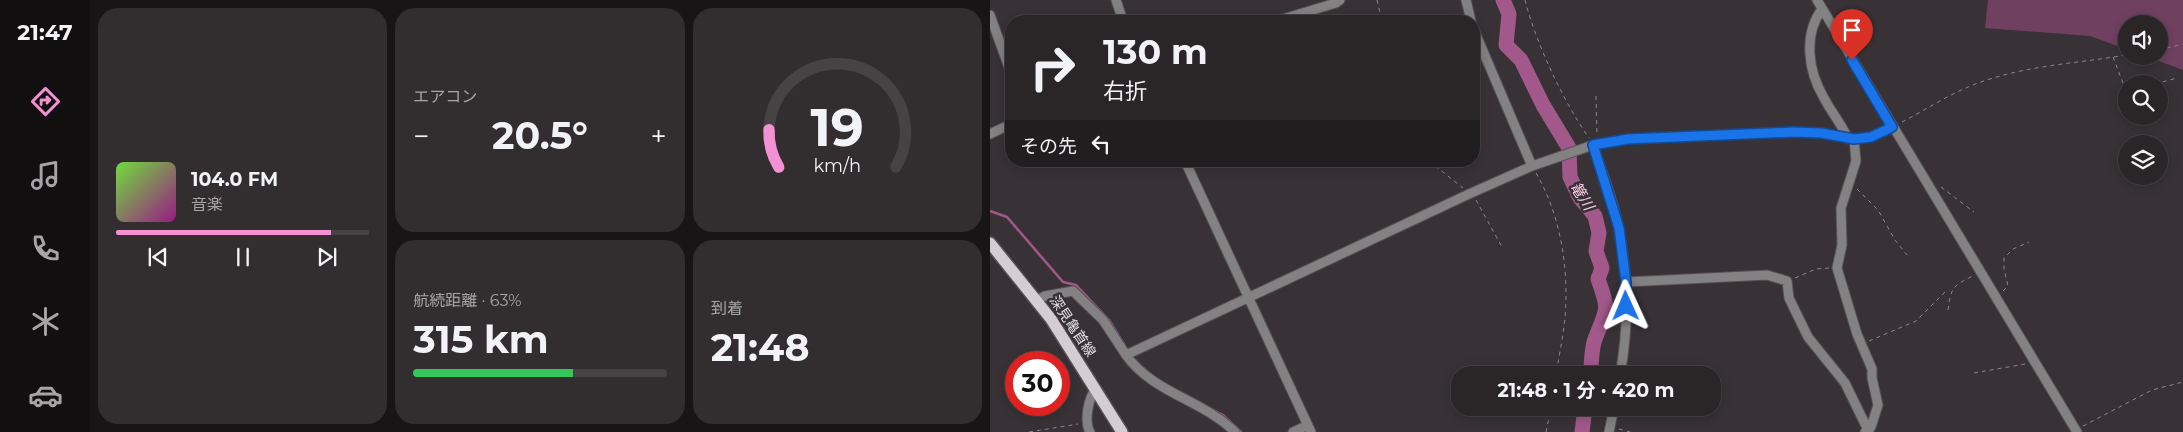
<!DOCTYPE html>
<html lang="ja">
<meta charset="utf-8">
<style>
body{margin:0;font-family:Montserrat,"Noto Sans JP",sans-serif;background:#322e30;color:#f1f3f6;height:100vh;display:flex;flex-direction:column;font-size:19px;white-space:nowrap}
*{box-sizing:border-box;margin:0}
p{font-size:16px;color:#a5a5a8}
.icon{flex:none;width:28px;height:28px;fill:none;stroke:currentColor;stroke-width:2;stroke-linecap:round;stroke-linejoin:round}
.map{position:relative;flex:1;overflow:hidden}
.sheet{display:flex;flex-direction:column;gap:8px;padding:8px;background:#171516;width:900px}
.sheet>*{flex:none}
.guide{position:absolute;left:15px;top:15px;width:475px;height:152px;border-radius:20px;box-shadow:0 2px 12px #0003,0 0 0 1px #464345;background:#2a2628;color:#f1f3f6;overflow:hidden}
.tools{position:absolute;left:1128px;top:15px;display:grid;gap:10px}
.tools a{display:grid;place-items:center;width:50px;height:50px;border-radius:50%;background:#2a2628;box-shadow:0 2px 12px #0003,0 0 0 1px #464345;font-size:25px}
.speed{position:absolute;left:15px;top:351px;display:flex;gap:10px;font-size:25px;font-weight:700;text-align:center}
.speed>*{display:grid;place-content:center;width:65px;height:65px;border-radius:50%;background:#2a2628;box-shadow:0 2px 12px #0003,0 0 0 1px #464345;line-height:1}
.speed .limit{border:8px solid #d22;background:#fff;color:#111}
.pin{position:absolute;display:grid;place-items:center;width:42px;height:42px;color:#fff;margin:-51px -21px;border-radius:50% 50% 50% 0;rotate:-45deg;box-shadow:0 0 5px #0007}
.pin .icon{rotate:45deg}
.me{position:absolute;width:55px;margin:-28px;rotate:359deg;stroke-linejoin:round;filter:drop-shadow(0 0 4px #0008)}
.turn{display:flex;align-items:center;gap:18px;height:105px;padding:0 15px;font-size:22px}
.turn .icon{width:65px;height:65px;stroke-width:2.5}
.turn b{display:block;font-size:35px;line-height:42px}
.then{display:flex;align-items:center;height:48px;padding:0 15px;background:#0003;gap:10px;font-size:19px}
.big{font-size:38px;font-weight:700;line-height:1.1}
.sheet .tile{flex:1;display:flex;flex-direction:column;justify-content:center;gap:8px;min-width:0;padding:0 18px;border-radius:20px;background:#322e30}
.sheet .dial{align-items:center;gap:0}
.dial svg{height:130px;overflow:visible;fill:none;stroke:#464345;stroke-width:7;stroke-linecap:round;text-anchor:middle}
.dial text{fill:#f1f3f6;stroke:none}
.song{display:flex;align-items:center;gap:15px}
.cover{width:60px;height:60px;border-radius:8px;background:linear-gradient(135deg,hsl(100 70% 55%),hsl(310 70% 35%))}
.played{height:5px;border-radius:2px;background:linear-gradient(90deg,#f491d4 85%,#464345 85%)}
.keys{display:flex;justify-content:space-around;direction:ltr}
.heat{display:flex;justify-content:space-between;align-items:center;font-size:28px;direction:ltr}
.charge{height:8px;border-radius:4px;background:linear-gradient(90deg,#34c759 63%,#464345 0)}
.sheet .tiles{flex:1;display:grid;gap:8px;grid-template-columns:repeat(3,1fr)}
.tile:first-child{grid-row:span 2}
.trip{position:absolute;left:461px;top:366px;width:270px;height:50px;border-radius:20px;background:#2a2628;box-shadow:0 2px 12px #0003,0 0 0 1px #464345;font-weight:700;line-height:50px;text-align:center}
main{display:flex;flex:1;min-height:0}
.tabs{display:flex;flex-direction:column;width:90px;justify-content:space-around;align-items:center;background:#110f10;color:#a5a5a8}
.tabs .icon{width:35px;height:35px}
.tabs .active{color:#f491d4}
.tabs b{font-size:22px;color:#f1f3f6}
.map>svg:first-child{display:block}
</style>
<main>
<nav class="tabs">
<b>21:47</b>
<svg class="icon active" aria-label="directions" viewBox="0 0 24 24"><path d="M12 3l9 9-9 9-9-9zM9 14v-3h6M13 9l2 2-2 2"/></svg>
<svg class="icon" aria-label="music" viewBox="0 0 24 24"><path d="M9 18V5l10-2v13"/><circle cx="6" cy="18" r="3"/><circle cx="16" cy="16" r="3"/></svg>
<svg class="icon" aria-label="phone" viewBox="0 0 24 24"><path d="M5 4h4l2 5-3 2q2 4 5 5l2-3 5 2v4C11 20 4 13 5 4z"/></svg>
<svg class="icon" aria-label="climate" viewBox="0 0 24 24"><path d="M12 3v18M4 7l16 10M4 17L20 7"/></svg>
<svg class="icon" aria-label="car" viewBox="0 0 24 24"><path d="M5 17H2v-5l4-1 3-4h7l3 4 3 1v5h-3M9 17h6M6 11h13"/><circle cx="7" cy="17" r="2"/><circle cx="17" cy="17" r="2"/></svg>
</nav>
<section class="sheet">
<div class="tiles">
<div class="tile">
<div class="song"><i class="cover"></i><div><b>104.0 FM</b><p>音楽</p></div></div>
<div class="played"></div>
<div class="keys"><svg class="icon" aria-label="previous" viewBox="0 0 24 24"><path d="M18 5L8 12l10 7zM5 5v14"/></svg><svg class="icon" aria-label="pause" viewBox="0 0 24 24"><path d="M8 5v14M16 5v14"/></svg><svg class="icon" aria-label="next" viewBox="0 0 24 24"><path d="M6 5l10 7-10 7zM19 5v14"/></svg></div>
</div>
<div class="tile"><p>エアコン</p>
<div class="heat"><a>−</a><b class="big">20.5°</b><a>+</a></div>
</div>
<div class="tile dial"><svg viewBox="0 0 100 80">
<path d="M14 69A42 42 0 1 1 86 69"/>
<path d="M14 69A42 42 0 0 1 8 46" stroke="#f491d4"/>
<text x="50" y="56" font-size="32" font-weight="700">19</text>
<text x="50" y="72" font-size="11">km/h</text>
</svg></div>
<div class="tile"><p>航続距離 · 63%</p><b class="big">315 km</b><div class="charge"></div></div>
<div class="tile"><p>到着</p><b class="big">21:48</b></div>
</div>
</section>
<div class="map">
<svg width="1193" height="432" viewBox="0 0 1193 432">
<rect width="100%" height="100%" fill="#383236"/>
<path fill="#704061" d="M 998,0 L 1193,0 L 1193,70 L 1155,56 L 1169,56 L 1169,24 L 1136,24 L 1136,49 L 1100,36 L 995,28 Z"/>
<g fill="none" stroke-linecap="round" stroke-linejoin="round">
<path stroke="#a2588b" stroke-width="2.5" d="M 0,211 L 17,217 L 73,282 L 86,285 L 119,320 L 134,344
M 221,409 L 233,415 L 251,432"/>
<path stroke="#a2588b" stroke-width="15" d="M 513,0 L 519,14 L 516,45 L 531,60 L 553,105 L 579,148 L 580,177 L 590,198 L 605,216 L 609,233 L 606,251 L 612,268 L 608,279 C 620,312 617,308 605,339 C 601,349 602,364 600,375
M 592,432 L 595,408"/>
<g stroke="#565155" stroke-width="11">
<path id="minor" d="M 126,0 L 133,21
M 476,0 L 481,21
M 827,0 L 1087,432
M 832,9 C 813,35 818,71 834,98 C 841,112 852,124 858,139
M 0,15 L 21,73
M 286,21 L 346,3 L 350,0
M 484,30 L 542,166
M 0,134 L 21,124
M 864,139 L 866,161 L 851,208 L 852,245 L 847,268 L 867,334 L 882,369 L 882,378 L 888,405 L 881,427 L 875,432
M 603,145 C 612,172 624,201 629,230 C 638,277 639,327 630,375
M 195,161 L 321,432
M 636,282 L 777,275 L 797,281 L 799,298 L 818,337 L 855,383 L 879,432
M 47,300 L 55,296 L 83,291 L 113,320 L 136,355 L 479,194 L 542,166 L 603,145 L 638,139 L 803,132 L 831,133 L 864,139 L 881,137 L 902,127
M 136,355 C 163,393 213,400 245,432
M 100,432 C 94,422 98,398 106,389
M 303,432 L 318,425
M 619,432 L 624,408"/>
</g>
<g stroke="#565155" stroke-width="14">
<path id="major" d="M 0,243 L 61,319 L 132,432"/>
</g>
<path stroke="#8c878a" stroke-width="1" stroke-dasharray="4 4" stroke-linecap="butt" d="M 387,0 L 392,21
M 535,0 C 546,43 573,101 599,138
M 1169,50 L 1193,44
M 1123,57 L 1136,91
M 1165,84 L 1187,78
M 606,96 L 607,136
M 912,122 C 939,108 967,89 997,80 C 1042,65 1090,63 1136,55
M 439,161 L 473,188
M 546,173 C 571,216 579,269 575,318 C 573,337 569,356 566,375
M 951,187 L 984,212
M 867,189 L 888,210 L 905,240 L 917,255
M 486,200 L 512,247
M 805,278 L 826,269 L 839,268
M 1013,291 L 1018,286 L 1014,269 L 1014,258 L 1023,249 L 1039,242
M 958,310 C 961,288 962,286 983,276
M 879,341 L 926,321 L 957,290
M 984,373 L 1035,364
M 1093,426 L 1162,390 L 1193,382
M 629,429 L 640,432
M 39,432 L 88,424
M 556,432 L 561,408"/>
<use href="#minor" stroke="#848183" stroke-width="9"/>
<use href="#major" stroke="#d5cdd2" stroke-width="11"/>
</g>
<g fill="none" stroke-linecap="round" stroke-linejoin="round">
<g stroke="#114b97" stroke-width="12">
<path id="route" d="M 636,306 L 636,282 L 629,228 L 603,145 L 638,139 L 803,132 L 831,133 L 864,139 L 881,137 L 902,127 L 862,60"/>
</g>
<use href="#route" stroke="#1a73e8" stroke-width="9"/>
</g>
<g text-anchor="middle" stroke-width="5" stroke-linejoin="round" paint-order="stroke">
<g font-size="14" fill="#e1dde0" stroke="#383236">
<text transform="translate(83 326) rotate(56)" y="5">深見亀首線</text>
</g>
<g font-size="15" font-style="italic" fill="#fcd1ec" stroke="#383236">
<text transform="translate(592 196) rotate(58)" y="5">篭川</text>
</g>
</g>
</svg>
<div class="tools">
<a><svg class="icon" aria-label="sound" viewBox="0 0 24 24"><path d="M4 9h4l5-4v14l-5-4H4zM17 9q2 3 0 6"/></svg></a>
<a><svg class="icon" aria-label="search" viewBox="0 0 24 24"><circle cx="10" cy="10" r="6"/><path d="M15 15l6 6"/></svg></a>
<a><svg class="icon" aria-label="layers" viewBox="0 0 24 24"><path d="M12 4l9 5-9 5-9-5zM3 14l9 5 9-5"/></svg></a>
</div>
<div class="speed"><div class="limit">30</div></div>
<div class="pin" style="left:862px;top:60px;background:#d93025"><svg class="icon" aria-label="arrive" viewBox="0 0 24 24"><path d="M6 21V4h12l-3 4 3 4H6"/></svg></div>
<svg class="me" style="left:636px;top:306px" viewBox="-20 -20 40 40"><path d="M0-17L14 15 0 8-14 15z" fill="#1a73e8" stroke="#fff" stroke-width="4"/></svg>
<div class="trip">21:48 · 1 分 · 420 m</div>
<div class="guide">
<div class="turn"><svg class="icon" aria-label="right" viewBox="0 0 24 24"><path d="M7 20v-9h11M14 6l5 5-5 5"/></svg><div><b>130 m</b>右折</div></div>
<div class="then">その先<svg class="icon" aria-label="left" viewBox="0 0 24 24"><path d="M17 20v-9H6M10 6l-5 5 5 5"/></svg></div>
</div>
</div>
</main>
